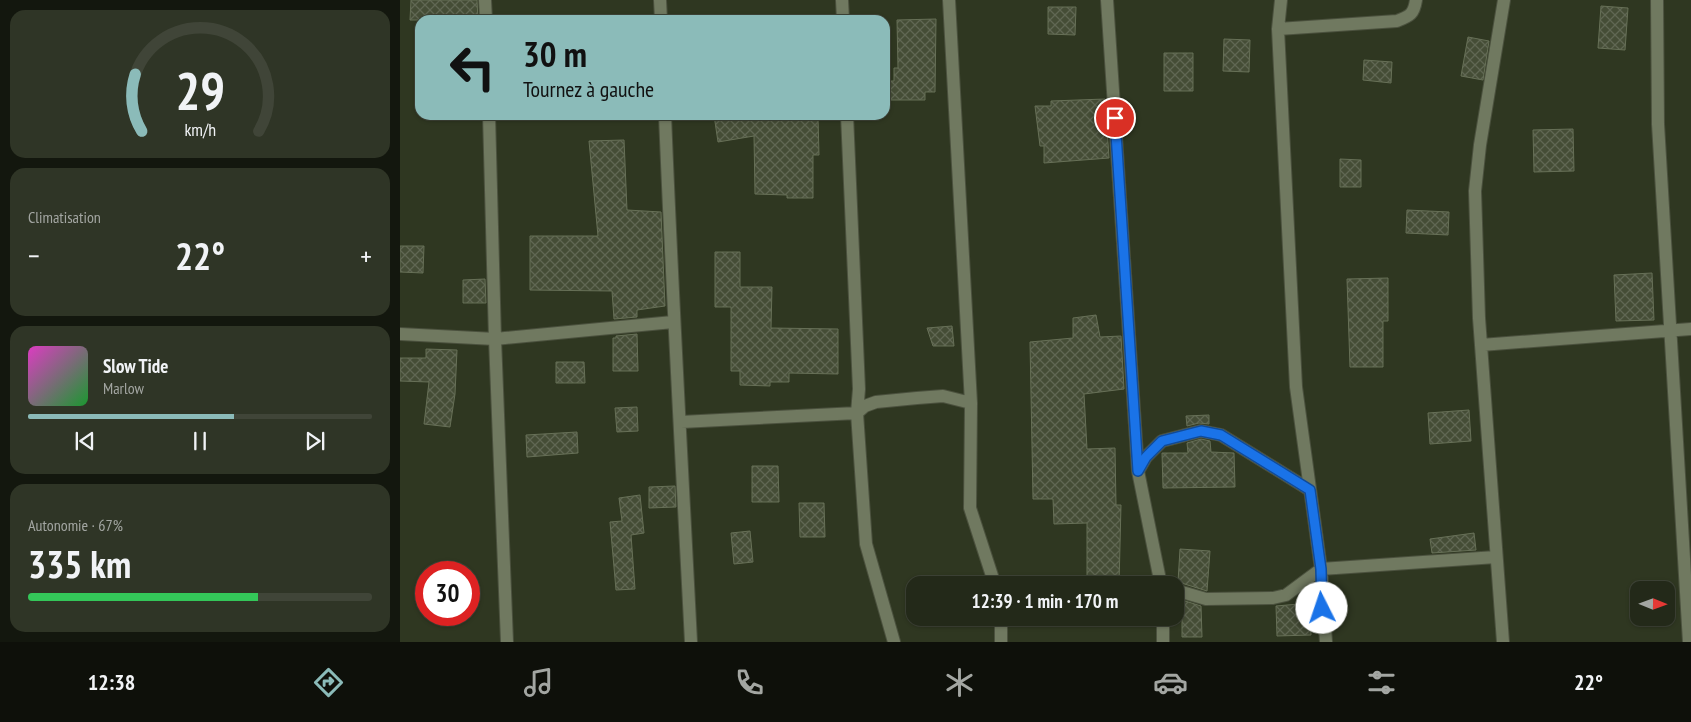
<!DOCTYPE html>
<html lang="fr">
<meta charset="utf-8">
<style>
body{margin:0;font-family:"PT Sans Narrow",sans-serif;background:#2f3526;color:#f1f3f6;height:100vh;display:flex;flex-direction:column;font-size:19px;white-space:nowrap}
*{box-sizing:border-box;margin:0}
p{font-size:16px;color:#a3a6a2}
.icon{flex:none;width:28px;height:28px;fill:none;stroke:currentColor;stroke-width:2;stroke-linecap:round;stroke-linejoin:round}
.map{position:relative;flex:1;overflow:hidden}
.side{display:flex;flex-direction:column;gap:10px;padding:10px;background:#13170e;width:400px}
.side>*{flex:none}
.hud{position:absolute;left:15px;top:15px;width:475px;height:105px;border-radius:15px;box-shadow:0 1px 4px #0004,0 0 0 1px #404538;background:#8bbbb9;color:#111;overflow:hidden}
.needle{width:32px;rotate:91deg}
.fabs{position:absolute;left:1230px;top:581px;display:grid;gap:10px}
.fabs a{display:grid;place-items:center;width:45px;height:45px;border-radius:10px;background:#232919;box-shadow:0 1px 4px #0004,0 0 0 1px #404538;font-size:25px}
.speed{position:absolute;left:15px;top:561px;display:flex;gap:10px;font-size:25px;font-weight:700;text-align:center}
.speed>*{display:grid;place-content:center;width:65px;height:65px;border-radius:50%;background:#232919;box-shadow:0 1px 4px #0004,0 0 0 1px #404538;line-height:1}
.speed .limit{border:8px solid #d22;background:#fff;color:#111}
.pin{position:absolute;display:grid;place-items:center;width:42px;height:42px;color:#fff;margin:-21px;border:2px solid #fff;border-radius:50%;box-shadow:0 1px 5px #0007}
.me{position:absolute;width:55px;margin:-28px;rotate:356deg;stroke-linejoin:round;filter:drop-shadow(0 0 4px #0008)}
.turn{display:flex;align-items:center;gap:18px;height:105px;padding:0 25px;font-size:22px}
.turn .icon{width:65px;height:65px;stroke-width:2.5}
.turn b{display:block;font-size:35px;line-height:42px}
.big{font-size:38px;font-weight:600;line-height:1.1}
.side .card{flex:1;display:flex;flex-direction:column;justify-content:center;gap:8px;min-width:0;padding:0 18px;border-radius:15px;background:#2f3526}
.side .dial{align-items:center;gap:0}
.dial svg{height:130px;overflow:visible;fill:none;stroke:#404538;stroke-width:7;stroke-linecap:round;text-anchor:middle}
.dial text{fill:#f1f3f6;stroke:none}
.song{display:flex;align-items:center;gap:15px}
.cover{width:60px;height:60px;border-radius:8px;background:linear-gradient(135deg,hsl(310 70% 55%),hsl(130 70% 35%))}
.played{height:5px;border-radius:2px;background:linear-gradient(90deg,#8bbbb9 60%,#404538 60%)}
.keys{display:flex;justify-content:space-around;direction:ltr}
.heat{display:flex;justify-content:space-between;align-items:center;font-size:28px;direction:ltr}
.charge{height:8px;border-radius:4px;background:linear-gradient(90deg,#34c759 67%,#404538 0)}
.trip{position:absolute;left:506px;top:576px;width:278px;height:50px;border-radius:15px;background:#232919;box-shadow:0 1px 4px #0004,0 0 0 1px #404538;font-weight:600;line-height:50px;text-align:center}
.dock{display:flex;height:80px;justify-content:space-around;align-items:center;background:#0e100a;color:#a3a6a2}
.dock .icon{width:35px;height:35px}
.dock .on{color:#8bbbb9}
.dock b{font-size:22px;color:#f1f3f6}
main{display:flex;flex:1;min-height:0}
.map>svg:first-child{display:block}
</style>
<main>
<section class="side">
<div class="card dial"><svg viewBox="0 0 100 80">
<path d="M14 69A42 42 0 1 1 86 69"/>
<path d="M14 69A42 42 0 0 1 10 34" stroke="#8bbbb9"/>
<text x="50" y="56" font-size="32" font-weight="700">29</text>
<text x="50" y="72" font-size="11">km/h</text>
</svg></div>
<div class="card"><p>Climatisation</p>
<div class="heat"><a>−</a><b class="big">22°</b><a>+</a></div>
</div>
<div class="card">
<div class="song"><i class="cover"></i><div><b>Slow Tide</b><p>Marlow</p></div></div>
<div class="played"></div>
<div class="keys"><svg class="icon" aria-label="previous" viewBox="0 0 24 24"><path d="M18 5L8 12l10 7zM5 5v14"/></svg><svg class="icon" aria-label="pause" viewBox="0 0 24 24"><path d="M8 5v14M16 5v14"/></svg><svg class="icon" aria-label="next" viewBox="0 0 24 24"><path d="M6 5l10 7-10 7zM19 5v14"/></svg></div>
</div>
<div class="card"><p>Autonomie · 67%</p><b class="big">335 km</b><div class="charge"></div></div>
</section>
<div class="map">
<svg width="1291" height="642" viewBox="0 0 1291 642">
<defs>
<pattern id="building-cross-hatch" width="8" height="8" patternUnits="userSpaceOnUse" patternTransform="scale(1.25)"><rect width="8" height="8" fill="#454d36"/><path d="M0 0l8 8M0 8l8-8" fill="none" stroke="#606753"/></pattern>
</defs>
<rect width="100%" height="100%" fill="#2f3721"/>
<path fill="url(#building-cross-hatch)" stroke="#677057" d="M 11,0 L 77,0 L 78,20 L 10,20 Z
M 1201,6 L 1228,8 L 1225,50 L 1198,48 Z
M 648,7 L 676,7 L 675,35 L 648,34 Z
M 536,19 L 535,92 L 525,92 L 525,100 L 490,100 L 490,81 L 494,81 L 494,68 L 498,68 L 497,20 Z
M 1068,37 L 1089,41 L 1083,80 L 1061,76 Z
M 824,39 L 850,40 L 849,72 L 823,71 Z
M 764,53 L 793,53 L 793,91 L 764,91 Z
M 964,60 L 992,62 L 991,83 L 963,80 Z
M 705,99 L 709,158 L 644,163 L 644,146 L 640,146 L 635,106 L 651,106 L 651,101 Z
M 314,115 L 357,115 L 357,119 L 418,118 L 419,155 L 413,155 L 413,198 L 387,198 L 387,195 L 355,194 L 354,136 L 318,142 Z
M 1173,129 L 1174,171 L 1134,172 L 1133,130 Z
M 224,140 L 227,210 L 261,212 L 265,306 L 237,310 L 237,317 L 214,319 L 212,291 L 130,290 L 130,236 L 198,236 L 189,141 Z
M 940,159 L 961,160 L 961,187 L 940,187 Z
M 1007,210 L 1049,212 L 1048,235 L 1006,233 Z
M 0,246 L 24,246 L 23,273 L 0,272 Z
M 315,252 L 340,252 L 340,287 L 372,287 L 371,328 L 438,329 L 438,374 L 389,373 L 389,382 L 370,382 L 370,386 L 340,385 L 340,371 L 331,371 L 331,307 L 315,307 Z
M 1252,273 L 1254,320 L 1216,321 L 1214,275 Z
M 988,278 L 988,321 L 983,321 L 983,367 L 950,367 L 947,279 Z
M 85,279 L 86,303 L 63,303 L 63,280 Z
M 696,315 L 700,337 L 721,336 L 724,389 L 684,394 L 687,449 L 715,448 L 716,505 L 721,505 L 719,585 L 687,585 L 687,523 L 654,524 L 653,499 L 633,499 L 630,342 L 673,338 L 673,318 Z
M 552,326 L 554,346 L 533,346 L 527,328 Z
M 237,334 L 238,371 L 213,371 L 213,338 L 216,338 L 216,336 Z
M 26,349 L 57,350 L 55,394 L 50,427 L 24,424 L 29,382 L 0,381 L 0,358 L 26,358 Z
M 156,362 L 184,362 L 185,383 L 156,383 Z
M 237,407 L 238,431 L 217,432 L 215,408 Z
M 1069,410 L 1071,441 L 1030,444 L 1028,413 Z
M 809,415 L 809,424 L 799,423 L 787,426 L 786,416 Z
M 177,432 L 178,453 L 127,457 L 126,435 Z
M 801,439 L 810,441 L 811,452 L 834,453 L 835,487 L 763,488 L 762,453 L 788,453 L 787,443 Z
M 352,466 L 378,466 L 379,502 L 352,502 Z
M 275,486 L 276,507 L 249,508 L 249,487 Z
M 240,495 L 244,533 L 231,535 L 235,589 L 216,590 L 210,522 L 222,521 L 219,498 Z
M 399,503 L 424,503 L 425,537 L 400,537 Z
M 350,531 L 353,562 L 334,564 L 331,533 Z
M 1074,533 L 1076,550 L 1032,553 L 1030,539 Z
M 780,549 L 810,551 L 807,591 L 778,582 Z
M 782,600 L 801,606 L 802,637 L 782,637 Z
M 910,603 L 911,635 L 877,636 L 876,606 Z"/>
<g fill="none" stroke-linecap="round" stroke-linejoin="round">
<g stroke="#4b513e" stroke-width="14">
<path id="minor" d="M 85,0 L 86,20
M 260,0 L 261,20
M 442,0 L 443,20
M 549,0 L 571,403 L 570,508 L 595,585
M 707,0 L 738,471 L 761,585
M 881,0 L 878,29 L 896,387 L 921,569 L 926,642
M 1257,0 L 1258,124 L 1289,642
M 878,29 L 997,21 C 1010,16 1014,14 1016,0
M 89,115 L 95,339 L 107,642
M 265,115 C 272,291 282,466 291,642
M 447,115 L 459,389 L 457,413 L 466,544 L 494,642
M 0,334 L 95,339 L 273,322
M 1081,345 L 1291,329
M 281,422 L 457,413 L 465,406 L 476,402 L 517,398 L 543,396 L 571,403
M 738,471 L 746,457 L 762,441 L 801,431 L 821,435 L 910,490
M 775,590 L 806,599 L 873,598 L 886,595 L 921,569 L 1096,557
M 763,618 L 763,642
M 601,642 L 601,618
M 1103,642 L 1079,318 L 1075,191 L 1080,145 L 1104,0"/>
</g>
<use href="#minor" stroke="#707960" stroke-width="12"/>
</g>
<g fill="none" stroke-linecap="round" stroke-linejoin="round">
<g stroke="#114b97" stroke-width="12">
<path id="route" d="M 715,118 L 738,471 L 746,457 L 762,441 L 801,431 L 821,435 L 910,490 L 921,569 L 922,608"/>
</g>
<use href="#route" stroke="#1a73e8" stroke-width="9"/>
</g>
</svg>
<div class="fabs">
<a><svg class="needle" viewBox="-14 -14 28 28"><path d="M0-13l5 13h-10z" fill="#e53935"/><path d="M0 13l5-13h-10z" fill="#a3a6a2"/></svg></a>
</div>
<div class="speed"><div class="limit">30</div></div>
<div class="pin" style="left:715px;top:118px;background:#d93025"><svg class="icon" aria-label="arrive" viewBox="0 0 24 24"><path d="M6 21V4h12l-3 4 3 4H6"/></svg></div>
<svg class="me" style="left:922px;top:608px" viewBox="-20 -20 40 40"><circle r="19" fill="#fff"/><path d="M0-13L10 11 0 6-10 11z" fill="#1a73e8"/></svg>
<div class="trip">12:39 · 1 min · 170 m</div>
<div class="hud">
<div class="turn"><svg class="icon" aria-label="left" viewBox="0 0 24 24"><path d="M17 20v-9H6M10 6l-5 5 5 5"/></svg><div><b>30 m</b>Tournez à gauche</div></div>
</div>
</div>
</main>
<nav class="dock">
<b>12:38</b>
<svg class="icon on" aria-label="directions" viewBox="0 0 24 24"><path d="M12 3l9 9-9 9-9-9zM9 14v-3h6M13 9l2 2-2 2"/></svg>
<svg class="icon" aria-label="music" viewBox="0 0 24 24"><path d="M9 18V5l10-2v13"/><circle cx="6" cy="18" r="3"/><circle cx="16" cy="16" r="3"/></svg>
<svg class="icon" aria-label="phone" viewBox="0 0 24 24"><path d="M5 4h4l2 5-3 2q2 4 5 5l2-3 5 2v4C11 20 4 13 5 4z"/></svg>
<svg class="icon" aria-label="climate" viewBox="0 0 24 24"><path d="M12 3v18M4 7l16 10M4 17L20 7"/></svg>
<svg class="icon" aria-label="car" viewBox="0 0 24 24"><path d="M5 17H2v-5l4-1 3-4h7l3 4 3 1v5h-3M9 17h6M6 11h13"/><circle cx="7" cy="17" r="2"/><circle cx="17" cy="17" r="2"/></svg>
<svg class="icon" aria-label="filters" viewBox="0 0 24 24"><path d="M4 7h16M4 17h16"/><circle cx="9" cy="7" r="2"/><circle cx="15" cy="17" r="2"/></svg>
<b>22°</b>
</nav>
